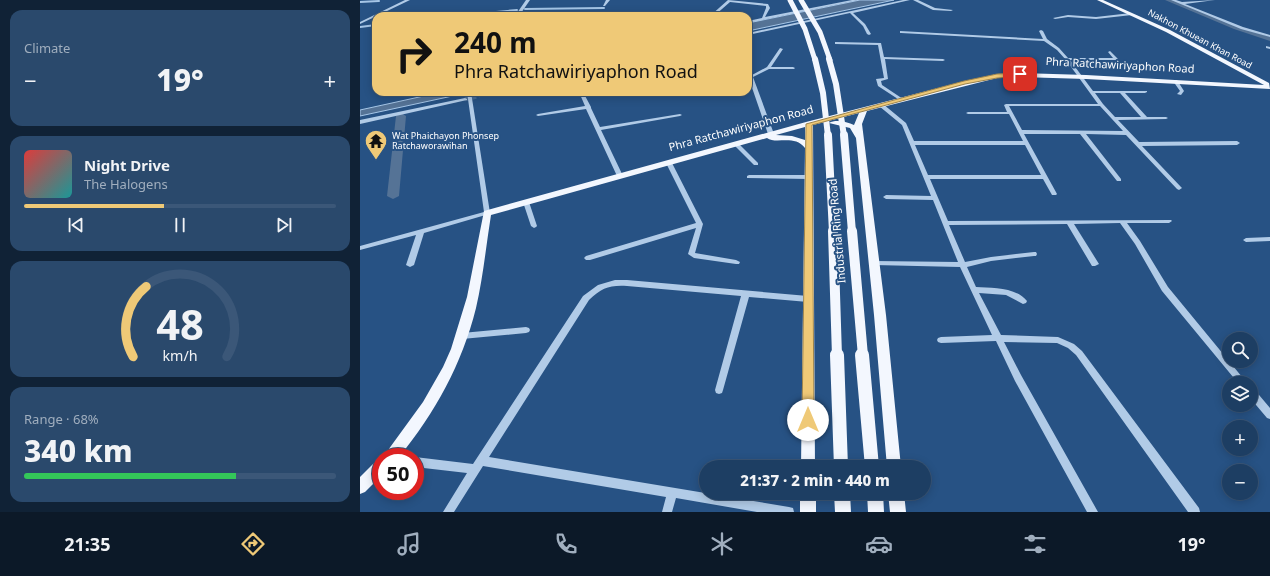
<!DOCTYPE html>
<meta charset="utf-8">
<style>
body{margin:0;font-family:"Noto Sans",sans-serif;background:#2a496c;color:#f1f3f6;height:100vh;display:flex;flex-direction:column;font-size:15px;white-space:nowrap}
*{box-sizing:border-box;margin:0}
p{font-size:13px;color:#a0aebe}
.icon{flex:none;width:22px;height:22px;fill:none;stroke:currentColor;stroke-width:2;stroke-linecap:round;stroke-linejoin:round}
.map{position:relative;flex:1;overflow:hidden}
.details{display:flex;flex-direction:column;gap:10px;padding:10px;background:#102236;width:360px}
.details>*{flex:none}
.hud{position:absolute;left:12px;top:12px;width:380px;height:84px;border-radius:12px;box-shadow:0 2px 10px #0003,0 0 0 1px #3b5778;background:#efc977;color:#111;overflow:hidden}
.fabs{position:absolute;left:862px;top:332px;display:grid;gap:8px}
.fabs a{display:grid;place-items:center;width:36px;height:36px;border-radius:50%;background:#1d3e63;box-shadow:0 2px 10px #0003,0 0 0 1px #3b5778;font-size:20px}
.speed{position:absolute;left:12px;top:448px;display:flex;gap:8px;font-size:20px;font-weight:700;text-align:center}
.speed>*{display:grid;place-content:center;width:52px;height:52px;border-radius:50%;background:#1d3e63;box-shadow:0 2px 10px #0003,0 0 0 1px #3b5778;line-height:1}
.speed .limit{border:6px solid #d22;background:#fff;color:#111}
.pin{position:absolute;display:grid;place-items:center;width:34px;height:34px;color:#fff;margin:-17px;border-radius:8px;box-shadow:0 2px 6px #0006}
.me{position:absolute;width:44px;margin:-22px;rotate:0deg;stroke-linejoin:round;filter:drop-shadow(0 0 3px #0008)}
.turn{display:flex;align-items:center;gap:14px;height:84px;padding:0 16px;font-size:18px}
.turn .icon{width:52px;height:52px;stroke-width:2.5}
.turn b{display:block;font-size:28px;line-height:34px}
.big{font-size:30px;font-weight:800;line-height:1.1}
.details .widget{flex:1;display:flex;flex-direction:column;justify-content:center;gap:6px;min-width:0;padding:0 14px;border-radius:12px;background:#2a496c}
.details .dial{align-items:center;gap:0}
.dial svg{height:104px;overflow:visible;fill:none;stroke:#3b5778;stroke-width:7;stroke-linecap:round;text-anchor:middle}
.dial text{fill:#f1f3f6;stroke:none}
.song{display:flex;align-items:center;gap:12px}
.cover{width:48px;height:48px;border-radius:6px;background:linear-gradient(135deg,hsl(0 70% 55%),hsl(180 70% 35%))}
.played{height:4px;border-radius:2px;background:linear-gradient(90deg,#efc977 45%,#3b5778 45%)}
.keys{display:flex;justify-content:space-around;direction:ltr}
.heat{display:flex;justify-content:space-between;align-items:center;font-size:22px;direction:ltr}
.charge{height:6px;border-radius:3px;background:linear-gradient(90deg,#34c759 68%,#3b5778 0)}
.trip{position:absolute;left:339px;top:460px;width:232px;height:40px;border-radius:20px;background:#1d3e63;box-shadow:0 2px 10px #0003,0 0 0 1px #3b5778;font-weight:800;line-height:40px;text-align:center}
.tabs{display:flex;height:64px;justify-content:space-around;align-items:center;background:#0c1928;color:#a0aebe}
.tabs .icon{width:28px;height:28px}
.tabs .current{color:#efc977}
.tabs b{font-size:18px;color:#f1f3f6}
main{display:flex;flex:1;min-height:0}
.map>svg:first-child{display:block}
</style>
<main>
<section class="details">
<div class="widget"><p>Climate</p>
<div class="heat"><a>−</a><b class="big">19°</b><a>+</a></div>
</div>
<div class="widget">
<div class="song"><i class="cover"></i><div><b>Night Drive</b><p>The Halogens</p></div></div>
<div class="played"></div>
<div class="keys"><svg class="icon" aria-label="previous" viewBox="0 0 24 24"><path d="M18 5L8 12l10 7zM5 5v14"/></svg><svg class="icon" aria-label="pause" viewBox="0 0 24 24"><path d="M8 5v14M16 5v14"/></svg><svg class="icon" aria-label="next" viewBox="0 0 24 24"><path d="M6 5l10 7-10 7zM19 5v14"/></svg></div>
</div>
<div class="widget dial"><svg viewBox="0 0 100 80">
<path d="M14 69A42 42 0 1 1 86 69"/>
<path d="M14 69A42 42 0 0 1 24 15" stroke="#efc977"/>
<text x="50" y="56" font-size="32" font-weight="700">48</text>
<text x="50" y="72" font-size="11">km/h</text>
</svg></div>
<div class="widget"><p>Range · 68%</p><b class="big">340 km</b><div class="charge"></div></div>
</section>
<div class="map">
<svg width="910" height="512" viewBox="0 0 910 512">
<rect width="100%" height="100%" fill="#275284"/>
<path fill="#557396" stroke="#a6c6e7" d="M 500,0 L 534,0 L 388,31 L 388,23 Z
M 82,92 L 111,92 L 0,116 L 0,110 Z"/>
<g fill="none" stroke-linecap="round" stroke-linejoin="round">
<path stroke="#a6c6e7" stroke-width="2" d="M 0,2 L 19,1
M 165,9 L 244,8
M 91,16 L 157,10
M 0,27 L 16,25"/>
<path fill="#557396" fill-rule="evenodd" d="M 805,0 L 813,0 L 878,27 L 910,37 L 910,41 L 874,29 Z
M 41,113 L 46,116 L 39,196 L 33,199 L 27,196 L 36,116 Z"/>
<path stroke="#476c96" stroke-width="4.5" stroke-dasharray="4.5 2.5" stroke-linecap="butt" d="M 105,99 L 119,96"/>
<path fill="#b1cbe7" fill-rule="evenodd" d="M 45,0 L 50,0 L 0,24 L 0,22 Z
M 166,0 L 170,0 L 159,16 L 155,16 Z
M 246,0 L 250,0 L 245,6 L 243,6 Z
M 368,0 L 408,4 L 410,8 L 405,17 L 492,0 L 499,0 L 388,23 L 388,21 L 402,18 L 406,8 L 406,6 L 370,2 L 354,16 L 350,16 Z
M 543,0 L 550,0 L 493,13 L 505,24 L 511,34 L 509,35 L 507,34 L 503,26 L 490,13 L 388,35 L 388,33 Z
M 553,0 L 558,0 L 575,8 L 593,10 L 591,11 L 573,10 Z
M 811,0 L 816,0 L 822,2 L 855,0 L 825,4 L 883,27 L 910,35 L 910,37 L 881,29 Z
M 771,13 L 772,15 L 736,19 L 708,17 L 695,19 L 693,18 L 708,15 L 736,17 Z
M 681,30 L 683,31 L 687,39 L 699,48 L 708,58 L 753,58 L 748,52 L 750,51 L 758,59 L 756,60 L 710,60 L 733,91 L 787,91 L 787,92 L 785,93 L 765,93 L 787,117 L 806,117 L 808,118 L 806,119 L 758,120 L 779,142 L 877,141 L 880,143 L 877,145 L 782,146 L 821,187 L 822,188 L 819,190 L 817,189 L 766,135 L 726,134 L 761,179 L 761,181 L 757,181 L 720,134 L 664,134 L 697,194 L 696,195 L 692,195 L 683,179 L 570,179 L 588,221 L 811,220 L 812,221 L 809,223 L 767,223 L 780,241 L 808,287 L 887,383 L 878,383 L 802,291 L 775,244 L 760,223 L 714,224 L 739,264 L 735,266 L 732,266 L 707,224 L 589,225 L 605,262 L 631,257 L 674,252 L 676,252 L 677,254 L 676,256 L 674,256 L 631,261 L 607,267 L 616,287 C 632,288 656,287 667,301 L 666,303 L 663,304 L 646,295 L 619,293 L 641,335 L 698,337 L 714,344 L 722,351 L 839,508 L 840,512 L 828,512 L 716,355 L 708,348 L 697,343 L 644,342 L 661,375 L 738,512 L 727,512 L 655,381 L 636,341 L 581,343 L 578,342 L 577,340 L 578,338 L 581,337 L 632,335 L 600,267 L 514,265 L 510,263 L 514,261 L 598,262 L 573,200 L 526,199 L 523,197 L 526,195 L 571,196 L 542,125 L 519,106 L 519,104 L 523,104 L 546,123 L 554,141 L 663,141 L 649,114 L 608,114 L 606,113 L 608,112 L 647,112 L 644,105 L 646,104 L 738,104 L 706,60 L 697,50 L 684,41 L 541,33 L 540,33 L 540,31 L 683,39 L 679,31 ZM 735,93 L 760,93 L 781,117 L 755,117 L 743,104 ZM 649,106 L 740,106 L 763,131 L 662,130 ZM 555,145 L 665,145 L 681,175 L 568,175 Z
M 476,42 L 521,43 L 524,57 L 583,59 L 585,60 L 583,61 L 525,59 L 528,79 L 521,81 L 522,85 L 543,99 L 543,101 L 541,101 L 518,86 L 516,79 L 524,78 L 518,45 L 475,44 L 475,42 Z
M 906,46 L 910,47 L 910,49 L 906,48 Z
M 420,48 L 423,49 L 411,67 L 433,67 L 435,68 L 434,69 L 409,69 L 393,77 L 414,134 L 411,136 L 408,134 L 388,76 L 388,72 L 392,75 L 407,67 Z
M 813,80 L 817,80 L 824,91 L 821,95 L 817,94 L 820,91 L 813,81 Z
M 107,92 L 111,92 L 130,213 L 129,214 L 64,233 L 54,265 L 50,267 L 46,265 L 56,235 L 0,250 L 0,246 L 124,212 Z
M 131,92 L 140,92 L 119,97 L 117,96 Z
M 219,92 L 223,92 L 231,107 L 231,108 L 240,127 L 320,114 L 322,115 L 320,116 L 241,130 L 263,176 L 260,178 L 257,176 L 226,109 L 178,116 L 176,115 L 178,114 L 225,106 Z
M 105,98 L 107,99 L 107,100 L 0,124 L 0,120 Z
M 376,142 L 378,143 L 398,163 L 398,165 L 394,165 L 373,144 Z
M 309,161 L 312,163 L 343,224 L 335,253 L 376,260 L 380,262 L 379,264 L 376,264 L 334,258 L 328,254 L 336,228 L 230,260 L 226,260 L 224,258 L 226,256 L 336,223 L 306,163 Z
M 389,175 L 449,175 L 452,177 L 449,179 L 387,178 L 387,176 Z
M 166,200 L 169,202 L 177,226 L 176,227 L 174,228 L 171,226 L 163,202 Z
M 910,237 L 910,241 L 886,242 L 883,240 L 886,238 Z
M 255,280 L 267,280 L 448,296 L 451,297 L 452,299 L 451,301 L 448,302 L 389,297 L 363,390 L 362,393 L 359,394 L 356,393 L 355,390 L 381,296 L 267,286 C 249,285 242,288 229,300 L 129,457 L 429,507 L 433,508 L 434,512 L 397,512 L 316,498 L 312,512 L 302,512 L 306,497 L 123,466 L 94,512 L 83,512 L 107,473 L 55,467 L 55,457 L 113,464 L 223,296 L 238,285 Z
M 166,327 L 169,328 L 170,330 L 169,332 L 166,333 L 102,339 L 99,338 L 98,336 L 99,334 L 102,333 Z
M 891,388 L 894,389 L 910,408 L 910,419 L 907,418 L 891,399 Z"/>
<path fill="#f3f7fe" fill-rule="evenodd" d="M 737,0 L 743,0 L 810,30 L 909,83 L 910,89 L 726,79 L 660,77 L 637,78 L 507,111 L 502,124 L 526,315 L 541,467 L 527,467 L 514,315 L 496,138 L 490,128 L 469,123 C 476,119 487,122 494,125 L 499,113 L 453,125 L 455,467 L 441,467 L 445,148 C 434,134 416,145 407,138 L 131,215 C 126,246 123,278 116,308 C 102,364 75,413 39,457 L 23,457 L 63,402 L 83,367 L 91,349 L 107,297 L 124,211 L 446,122 L 602,82 L 637,74 L 660,73 L 726,75 L 904,85 L 806,32 ZM 445,127 L 445,140 L 432,136 L 416,135 Z
M 21,459 L 21,476 L 5,492 L 0,494 L 0,477 L 16,461 Z
M 440,493 L 456,493 L 456,512 L 440,512 Z
M 474,493 L 490,493 L 491,512 L 475,512 Z
M 507,493 L 523,493 L 524,512 L 508,512 Z
M 528,493 L 544,493 L 546,512 L 530,512 Z"/>
<path stroke="#f3f7fe" stroke-width="5" d="M 430,0 L 445,29 L 455,60
M 441,0 L 460,32 L 470,60"/>
<path stroke="#f3f7fe" stroke-width="6" d="M 455,59 L 463,93 L 468,136
M 469,59 L 476,84 L 484,136"/>
<path stroke="#f3f7fe" stroke-width="8" d="M 468,135 L 473,232
M 484,135 L 492,232"/>
<path stroke="#f3f7fe" stroke-width="10" d="M 473,231 L 477,356
M 492,231 L 503,356"/>
<path stroke="#f3f7fe" stroke-width="14" d="M 477,355 L 481,467
M 502,355 L 512,467"/>
</g>
<path fill="#efc977" stroke="#9b834d" d="M 660,73 L 662,76 L 637,78 L 605,84 L 452,125 L 454,420 L 452,424 L 448,426 L 444,424 L 442,420 L 446,124 L 604,81 L 637,74 Z"/>
<defs>
<g id="temple-pin" transform="scale(1.15)"><path d="M0 17L-7.5 6A9.5 9.5 0 1 1 7.5 6Z" fill="#efc977" stroke="#275284"/><path d="M0-6L5-2H3V0L6.5 2.5H4V6H1.5V3h-3V6H-4V2.5H-6.5L-3 0V-2H-5Z" fill="#111"/></g>
</defs>
<g fill-rule="evenodd">
<use href="#temple-pin" x="16" y="141"/>
</g>
<g text-anchor="middle" stroke-width="4" stroke-linejoin="round" paint-order="stroke">
<g font-size="9" fill="#fff" stroke="#275284">
<text transform="translate(840 39) rotate(28)" y="3">Nakhon Khuean Khan Road</text>
</g>
<g font-size="9" fill="#fff" stroke="#275284" text-anchor="start">
<text x="32" y="139">Wat Phaichayon Phonsep<tspan x="32" dy="10">Ratchaworawihan</tspan></text>
</g>
<g font-size="11" fill="#fff" stroke="#275284">
<text transform="translate(760 65) rotate(3)" y="4">Phra Ratchawiriyaphon Road</text>
<text transform="translate(381 128) rotate(-15)" y="4">Phra Ratchawiriyaphon Road</text>
<text transform="translate(477 231) rotate(-95)" y="4">Industrial Ring Road</text>
</g>
</g>
</svg>
<div class="fabs">
<a><svg class="icon" aria-label="search" viewBox="0 0 24 24"><circle cx="10" cy="10" r="6"/><path d="M15 15l6 6"/></svg></a>
<a><svg class="icon" aria-label="layers" viewBox="0 0 24 24"><path d="M12 4l9 5-9 5-9-5zM3 14l9 5 9-5"/></svg></a>
<a>+</a>
<a>−</a>
</div>
<div class="speed"><div class="limit">50</div></div>
<div class="pin" style="left:660px;top:74px;background:#d93025"><svg class="icon" aria-label="arrive" viewBox="0 0 24 24"><path d="M6 21V4h12l-3 4 3 4H6"/></svg></div>
<svg class="me" style="left:448px;top:420px" viewBox="-20 -20 40 40"><circle r="19" fill="#fff"/><path d="M0-13L10 11 0 6-10 11z" fill="#efc977"/></svg>
<div class="trip">21:37 · 2 min · 440 m</div>
<div class="hud">
<div class="turn"><svg class="icon" aria-label="right" viewBox="0 0 24 24"><path d="M7 20v-9h11M14 6l5 5-5 5"/></svg><div><b>240 m</b>Phra Ratchawiriyaphon Road</div></div>
</div>
</div>
</main>
<nav class="tabs">
<b>21:35</b>
<svg class="icon current" aria-label="directions" viewBox="0 0 24 24"><path d="M12 3l9 9-9 9-9-9zM9 14v-3h6M13 9l2 2-2 2"/></svg>
<svg class="icon" aria-label="music" viewBox="0 0 24 24"><path d="M9 18V5l10-2v13"/><circle cx="6" cy="18" r="3"/><circle cx="16" cy="16" r="3"/></svg>
<svg class="icon" aria-label="phone" viewBox="0 0 24 24"><path d="M5 4h4l2 5-3 2q2 4 5 5l2-3 5 2v4C11 20 4 13 5 4z"/></svg>
<svg class="icon" aria-label="climate" viewBox="0 0 24 24"><path d="M12 3v18M4 7l16 10M4 17L20 7"/></svg>
<svg class="icon" aria-label="car" viewBox="0 0 24 24"><path d="M5 17H2v-5l4-1 3-4h7l3 4 3 1v5h-3M9 17h6M6 11h13"/><circle cx="7" cy="17" r="2"/><circle cx="17" cy="17" r="2"/></svg>
<svg class="icon" aria-label="filters" viewBox="0 0 24 24"><path d="M4 7h16M4 17h16"/><circle cx="9" cy="7" r="2"/><circle cx="15" cy="17" r="2"/></svg>
<b>19°</b>
</nav>
